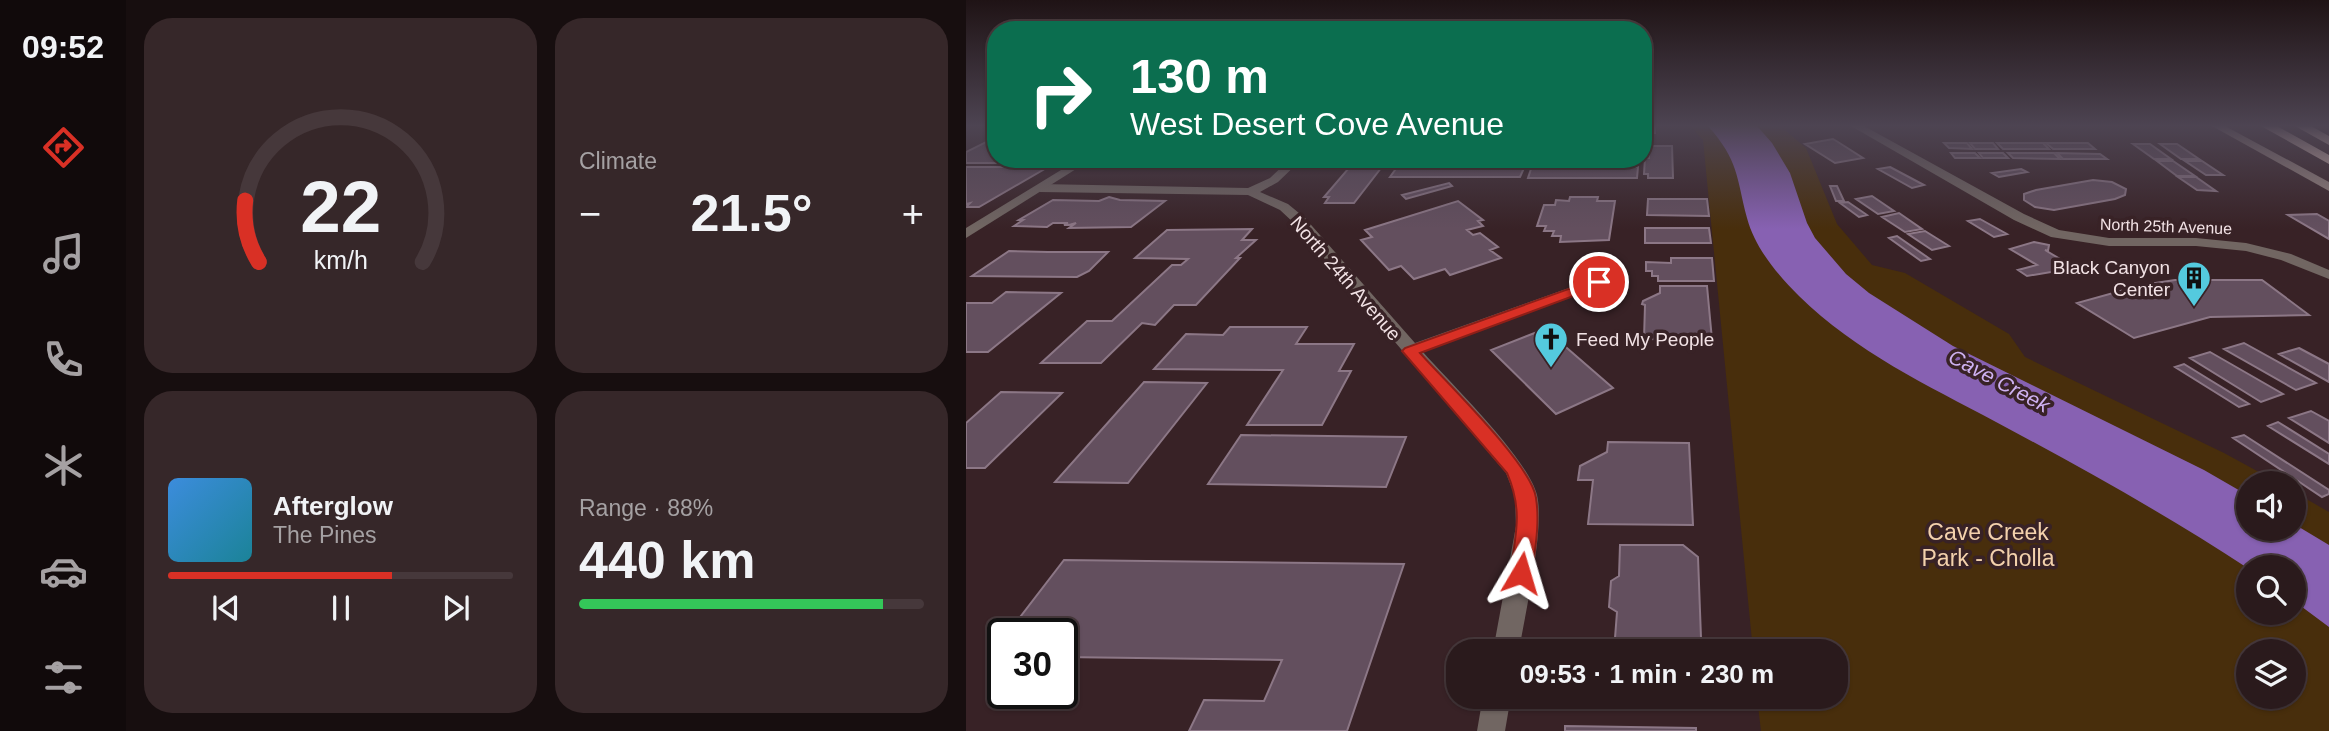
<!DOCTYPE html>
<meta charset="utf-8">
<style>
body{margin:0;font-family:Arial,sans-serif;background:#362729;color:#f1f3f6;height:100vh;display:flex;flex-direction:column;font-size:26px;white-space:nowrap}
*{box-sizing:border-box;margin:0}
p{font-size:23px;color:#a5a1a3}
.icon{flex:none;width:38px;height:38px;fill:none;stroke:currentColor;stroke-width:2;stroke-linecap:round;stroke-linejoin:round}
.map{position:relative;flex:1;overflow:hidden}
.side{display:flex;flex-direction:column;gap:18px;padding:18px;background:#170e0f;width:840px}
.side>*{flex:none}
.banner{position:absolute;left:21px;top:21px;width:665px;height:147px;border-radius:28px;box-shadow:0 2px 5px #0004,0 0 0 2px #46383b;background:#0b6e4f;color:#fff;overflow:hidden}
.tools{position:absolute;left:1270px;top:471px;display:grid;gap:14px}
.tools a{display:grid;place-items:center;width:70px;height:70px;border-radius:50%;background:#2a1a1c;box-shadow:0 2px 5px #0004,0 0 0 2px #46383b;font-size:35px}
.speed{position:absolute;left:21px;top:618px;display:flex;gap:14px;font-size:35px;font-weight:700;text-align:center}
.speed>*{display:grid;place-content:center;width:91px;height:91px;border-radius:50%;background:#2a1a1c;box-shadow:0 2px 5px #0004,0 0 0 2px #46383b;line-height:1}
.speed .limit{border:4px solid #111;border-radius:10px;background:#fff;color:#111}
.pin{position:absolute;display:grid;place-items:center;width:60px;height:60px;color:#fff;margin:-30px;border:4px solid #fff;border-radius:50%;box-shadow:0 2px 7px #0007}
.me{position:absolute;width:77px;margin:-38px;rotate:7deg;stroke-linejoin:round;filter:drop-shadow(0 0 5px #0008)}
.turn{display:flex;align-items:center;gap:24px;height:147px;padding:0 28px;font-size:32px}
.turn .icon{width:91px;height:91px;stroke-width:2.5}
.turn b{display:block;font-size:49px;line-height:60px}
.big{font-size:52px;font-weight:700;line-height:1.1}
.side .widget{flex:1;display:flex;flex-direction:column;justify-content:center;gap:10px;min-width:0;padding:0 24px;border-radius:28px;background:#362729}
.side .dial{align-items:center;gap:0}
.dial svg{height:182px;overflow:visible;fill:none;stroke:#46383b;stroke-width:7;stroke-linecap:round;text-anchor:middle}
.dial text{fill:#f1f3f6;stroke:none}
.song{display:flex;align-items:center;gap:21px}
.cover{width:84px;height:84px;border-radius:10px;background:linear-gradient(135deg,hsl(210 70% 55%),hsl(190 70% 35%))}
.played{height:7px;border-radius:4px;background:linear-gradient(90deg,#d93025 65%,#46383b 65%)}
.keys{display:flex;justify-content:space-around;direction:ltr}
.heat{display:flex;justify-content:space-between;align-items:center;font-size:38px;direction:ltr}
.charge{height:10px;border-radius:5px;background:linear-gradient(90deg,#34c759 88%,#46383b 0)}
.side .tiles{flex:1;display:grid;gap:18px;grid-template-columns:repeat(2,1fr)}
.trip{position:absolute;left:480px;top:639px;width:402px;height:70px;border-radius:28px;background:#2a1a1c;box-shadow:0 2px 5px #0004,0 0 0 2px #46383b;font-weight:700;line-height:70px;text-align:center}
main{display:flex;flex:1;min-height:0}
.tab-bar{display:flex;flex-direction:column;width:126px;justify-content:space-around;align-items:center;background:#110a0b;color:#a5a1a3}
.tab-bar .icon{width:49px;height:49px}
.tab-bar .on{color:#d93025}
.tab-bar b{font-size:32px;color:#f1f3f6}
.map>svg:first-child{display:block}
</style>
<main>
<nav class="tab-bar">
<b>09:52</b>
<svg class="icon on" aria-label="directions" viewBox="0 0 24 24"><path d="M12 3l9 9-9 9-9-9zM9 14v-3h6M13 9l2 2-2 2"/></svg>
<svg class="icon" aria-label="music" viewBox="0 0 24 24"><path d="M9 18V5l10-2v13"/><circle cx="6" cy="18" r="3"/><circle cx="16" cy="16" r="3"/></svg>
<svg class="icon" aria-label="phone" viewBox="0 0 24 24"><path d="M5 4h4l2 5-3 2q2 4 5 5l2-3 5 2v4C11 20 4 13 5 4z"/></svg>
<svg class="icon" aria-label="climate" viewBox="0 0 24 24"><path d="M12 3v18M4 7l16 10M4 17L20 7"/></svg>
<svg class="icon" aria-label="car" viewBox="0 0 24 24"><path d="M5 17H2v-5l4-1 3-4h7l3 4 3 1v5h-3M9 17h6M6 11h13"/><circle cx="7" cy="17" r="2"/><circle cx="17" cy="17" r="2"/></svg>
<svg class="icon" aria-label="filters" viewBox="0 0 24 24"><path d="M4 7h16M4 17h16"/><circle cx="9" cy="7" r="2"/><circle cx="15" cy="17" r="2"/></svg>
</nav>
<section class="side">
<div class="tiles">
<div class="widget dial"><svg viewBox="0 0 100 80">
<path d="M14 69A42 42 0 1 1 86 69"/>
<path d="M14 69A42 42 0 0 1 8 42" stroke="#d93025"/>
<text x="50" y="56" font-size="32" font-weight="700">22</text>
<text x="50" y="72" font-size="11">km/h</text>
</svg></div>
<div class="widget"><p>Climate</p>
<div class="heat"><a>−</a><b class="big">21.5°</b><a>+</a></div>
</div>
<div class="widget">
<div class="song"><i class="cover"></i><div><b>Afterglow</b><p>The Pines</p></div></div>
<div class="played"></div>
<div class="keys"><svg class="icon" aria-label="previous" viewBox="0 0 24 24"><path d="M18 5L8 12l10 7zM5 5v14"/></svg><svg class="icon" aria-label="pause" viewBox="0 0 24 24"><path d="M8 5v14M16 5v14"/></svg><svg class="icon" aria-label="next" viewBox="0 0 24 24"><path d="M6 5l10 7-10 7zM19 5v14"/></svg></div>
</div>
<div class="widget"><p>Range · 88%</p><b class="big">440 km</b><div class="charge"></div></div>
</div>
</section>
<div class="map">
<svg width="1363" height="731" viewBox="0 0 1363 731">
<rect width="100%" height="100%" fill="#382226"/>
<path fill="#482e0c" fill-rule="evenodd" d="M 724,126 L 814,126 L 840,148 L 871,224 L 906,265 L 939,273 L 1043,334 L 1059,357 L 1258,453 L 1313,483 L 1283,483 L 1283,528 L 1328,528 L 1328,492 L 1363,512 L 1363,731 L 795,731 L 791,697 L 870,696 L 870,651 L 787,651 L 737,140 ZM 1283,567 L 1328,567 L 1328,612 L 1283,612 ZM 1283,651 L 1328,651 L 1328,696 L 1283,696 Z"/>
<path fill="#8761b2" d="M 742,126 L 791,126 L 806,143 L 824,173 L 841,223 L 849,238 L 880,274 L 903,293 L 987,346 L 1238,470 L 1283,496 L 1283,528 L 1328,528 L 1328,524 L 1363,545 L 1363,627 L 1328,601 L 1328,567 L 1283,567 L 1283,569 C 1201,515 1116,468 1030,422 C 961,385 890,352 833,296 C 811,274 789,248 781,218 C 770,176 773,161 742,126 Z"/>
<path fill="#634f5e" stroke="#8c7786" stroke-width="2" d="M 677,126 L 689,126 L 689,133 L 686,133 L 686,137 L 677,137 Z
M 30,137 L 30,159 L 96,159 L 89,163 L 0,163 L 0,152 Z
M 867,139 L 872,142 L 897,158 L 869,163 L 839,144 Z
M 978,143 L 1001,143 L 1006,149 L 983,148 Z
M 1004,143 L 1027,143 L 1032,149 L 1009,149 Z
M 1031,143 L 1077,143 L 1083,149 L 1037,149 Z
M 1080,143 L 1122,143 L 1129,149 L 1087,149 Z
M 1167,144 L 1184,144 L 1205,159 L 1188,159 Z
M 1194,144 L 1211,144 L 1233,159 L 1215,159 Z
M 683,146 L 706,146 L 707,178 L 682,178 L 682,174 L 678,174 L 679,158 L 683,158 Z
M 985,153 L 1009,153 L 1014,158 L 989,158 Z
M 1013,153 L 1037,153 L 1042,158 L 1017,158 Z
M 1042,153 L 1088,153 L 1094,159 L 1047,158 Z
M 1091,153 L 1134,154 L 1141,159 L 1097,159 Z
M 173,159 L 283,159 L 274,167 L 252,168 L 163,166 Z
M 395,159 L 422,159 L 388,203 L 359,203 L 363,197 L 358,197 L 388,162 Z
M 1191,161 L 1207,161 L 1229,176 L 1211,176 Z
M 1219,161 L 1236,161 L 1257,175 L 1240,175 Z
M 446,164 L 528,165 L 558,168 L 554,177 L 424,177 L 432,166 Z
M 578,165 L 672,167 L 671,178 L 562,178 L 566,166 Z
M 0,167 L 82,167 L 13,207 L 0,207 L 4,203 L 0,204 Z
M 924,167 L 958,185 L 946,188 L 912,169 Z
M 1055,169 L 1061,172 L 1033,177 L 1026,173 Z
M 1212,177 L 1230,177 L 1250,191 L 1231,190 Z
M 1127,180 L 1146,182 L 1160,189 L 1159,195 L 1149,199 L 1088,210 L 1069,207 L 1058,200 L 1058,194 L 1070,190 Z
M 483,183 L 486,186 L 440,199 L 436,195 Z
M 864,186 L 871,186 L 878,201 L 870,201 Z
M 906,196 L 928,211 L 912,214 L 890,199 Z
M 143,197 L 154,200 L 199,201 L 165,227 L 103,228 L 110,223 L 103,225 L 98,225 L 102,223 L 87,223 L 81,227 L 48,226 L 57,220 L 53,220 L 87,200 L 133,201 Z
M 604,197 L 632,197 L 631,201 L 649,201 L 643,240 L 594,242 L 595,236 L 586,236 L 588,231 L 578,231 L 580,226 L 571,226 L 578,205 L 589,205 L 590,200 L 603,201 Z
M 682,199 L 741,199 L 743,216 L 681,215 Z
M 492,201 L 517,220 L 512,221 L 517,226 L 501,230 L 507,235 L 514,233 L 532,247 L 524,250 L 535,258 L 484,275 L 479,269 L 448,279 L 435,266 L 423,270 L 395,240 L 406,237 L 399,230 Z
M 882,202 L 901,215 L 893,217 L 874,203 Z
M 933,213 L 956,229 L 939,232 L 916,217 Z
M 1351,214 L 1363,221 L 1363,239 L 1322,215 Z
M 1014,219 L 1041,234 L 1028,237 L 1002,221 Z
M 679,228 L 743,228 L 745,243 L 679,243 Z
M 286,229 L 276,240 L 290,240 L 270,258 L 274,258 L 230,305 L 208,305 L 189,325 L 176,323 L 135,363 L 75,363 L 121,321 L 146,321 L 206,265 L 215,265 L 222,259 L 169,258 L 201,230 Z
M 959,231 L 983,246 L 966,250 L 942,234 Z
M 931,236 L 964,259 L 955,261 L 923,238 Z
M 1068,242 L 1083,245 L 1082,251 L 1079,250 L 1109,268 L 1061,276 L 1052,270 L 1071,265 L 1044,249 Z
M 43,251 L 82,252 L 142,252 L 123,271 L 111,277 L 6,276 Z
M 705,258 L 746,258 L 748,281 L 692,281 L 692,276 L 686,276 L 686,271 L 680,271 L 680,262 L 705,263 Z
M 1209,280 L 1296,280 L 1343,315 L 1244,317 L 1168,338 L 1111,303 L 1176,285 Z
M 694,286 L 741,286 L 746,340 L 678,339 L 679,305 L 676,304 L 677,301 L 694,293 Z
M 40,292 L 95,293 L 22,352 L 0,352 L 0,303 L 26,303 Z
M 264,327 L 341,327 L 330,344 L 388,344 L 373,371 L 385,371 L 356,425 L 281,425 L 317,370 L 188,369 L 220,334 L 257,335 Z
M 579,329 L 647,388 L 590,414 L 525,350 Z
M 1278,343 L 1350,383 L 1330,390 L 1258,349 Z
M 1333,348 L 1363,364 L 1363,382 L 1313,354 Z
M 1244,352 L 1317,394 L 1295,402 L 1224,358 Z
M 1218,364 L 1283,404 L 1273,407 L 1209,367 Z
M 178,382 L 241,383 L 162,483 L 89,482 Z
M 35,392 L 96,393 L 19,468 L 0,468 L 0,423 Z
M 1345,411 L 1363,421 L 1363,443 L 1323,418 Z
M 1312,422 L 1363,454 L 1363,464 L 1302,426 Z
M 275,435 L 440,437 L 420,487 L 242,484 Z
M 1278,435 L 1363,490 L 1363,494 L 1356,497 L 1267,438 Z
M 642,442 L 723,443 L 727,525 L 622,524 L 627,480 L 612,480 L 614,466 L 641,452 Z
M 654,545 L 717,545 L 732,557 L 735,638 L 721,651 L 648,651 L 651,612 L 643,607 L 645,581 L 653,576 Z
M 98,560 L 438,564 L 381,731 L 223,731 L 238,700 L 298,701 L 316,660 L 96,657 L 96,634 L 41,634 Z
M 37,638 L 37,657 L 23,656 Z
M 599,726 L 730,728 L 730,731 L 599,731 Z"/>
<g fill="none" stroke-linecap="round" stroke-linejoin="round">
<path fill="#716662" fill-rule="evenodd" d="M 324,159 L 336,159 L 312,182 L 294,192 L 322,204 L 339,218 L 449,343 L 628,279 L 638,279 L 640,282 L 638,285 L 457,352 C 486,385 561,457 571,495 C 579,528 559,614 553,651 L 527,651 L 550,526 L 549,496 L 540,473 L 329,224 L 314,210 L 282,195 L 74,192 L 68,188 L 74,184 L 282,188 L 304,178 Z
M 517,696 L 545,696 L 539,731 L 511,731 Z"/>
<path fill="#716662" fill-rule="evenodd" d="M 885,126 L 898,126 L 1058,214 L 1093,230 L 1143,238 L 1230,238 L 1280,243 L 1325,254 L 1363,270 L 1363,279 L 1315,260 L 1280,251 L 1230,246 L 1143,246 L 1085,237 L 1048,220 Z
M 113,159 L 126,159 L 0,238 L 0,228 Z"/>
<path fill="#9a8882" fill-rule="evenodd" d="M 1246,126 L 1259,126 L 1363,182 L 1363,191 Z"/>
<path fill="#d6bab1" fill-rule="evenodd" d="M 1295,126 L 1311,126 L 1363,155 L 1363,164 Z
M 1329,126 L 1345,126 L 1363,136 L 1363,145 Z"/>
</g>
<linearGradient id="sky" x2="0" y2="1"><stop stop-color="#1f1315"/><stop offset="0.55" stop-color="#4d4452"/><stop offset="1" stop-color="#4d4452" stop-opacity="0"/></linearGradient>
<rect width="1363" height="229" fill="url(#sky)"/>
<path fill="#d93025" stroke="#8d1f18" stroke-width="2" d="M 633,278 L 639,282 L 637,285 L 454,353 C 480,382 566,465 570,498 C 574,523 569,549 566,573 L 563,580 L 555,582 L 548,580 L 544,573 C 550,534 557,510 541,473 L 436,351 L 439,348 Z"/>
<defs>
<g id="building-pin" transform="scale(1.75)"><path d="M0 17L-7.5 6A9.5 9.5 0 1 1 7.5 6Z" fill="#54cade" stroke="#382226"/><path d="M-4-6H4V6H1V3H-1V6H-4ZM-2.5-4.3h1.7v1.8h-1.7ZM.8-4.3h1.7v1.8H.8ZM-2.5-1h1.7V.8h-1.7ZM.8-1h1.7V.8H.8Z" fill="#111"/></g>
<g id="church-pin" transform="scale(1.75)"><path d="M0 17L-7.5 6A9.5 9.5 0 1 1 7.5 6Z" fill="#54cade" stroke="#382226"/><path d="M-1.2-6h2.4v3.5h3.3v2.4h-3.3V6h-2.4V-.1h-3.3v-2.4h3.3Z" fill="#111"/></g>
</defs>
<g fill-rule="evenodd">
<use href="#building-pin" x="1228" y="278"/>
<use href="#church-pin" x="585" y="339"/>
</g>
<g text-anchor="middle" stroke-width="7" stroke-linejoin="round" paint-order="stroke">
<g font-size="16" fill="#f2e2e5" stroke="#382226">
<text transform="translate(1200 226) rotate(2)" y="6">North 25th Avenue</text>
</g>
<g font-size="19" fill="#f2e2e5" stroke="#382226" text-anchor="end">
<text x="1204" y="274">Black Canyon<tspan x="1204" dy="22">Center</tspan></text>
<text x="610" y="346" text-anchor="start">Feed My People</text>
</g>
<g font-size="19" fill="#f2e2e5" stroke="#382226">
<text transform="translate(380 278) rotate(49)" y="7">North 24th Avenue</text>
</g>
<g font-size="21" font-style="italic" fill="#ceb1f1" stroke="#382226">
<text transform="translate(1033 381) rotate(28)" y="7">Cave Creek</text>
</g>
<g font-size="23" fill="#f3d1ac" stroke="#382226">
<text x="1022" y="540">Cave Creek<tspan x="1022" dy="26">Park - Cholla</tspan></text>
</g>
</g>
</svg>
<div class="tools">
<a><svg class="icon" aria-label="sound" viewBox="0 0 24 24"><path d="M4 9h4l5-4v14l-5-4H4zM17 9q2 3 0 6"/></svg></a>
<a><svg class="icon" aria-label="search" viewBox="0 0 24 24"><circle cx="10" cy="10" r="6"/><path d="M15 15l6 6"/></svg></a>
<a><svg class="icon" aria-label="layers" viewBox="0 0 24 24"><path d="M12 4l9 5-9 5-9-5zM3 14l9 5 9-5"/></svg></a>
</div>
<div class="speed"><div class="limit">30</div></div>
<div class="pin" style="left:633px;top:282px;background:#d93025"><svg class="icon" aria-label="arrive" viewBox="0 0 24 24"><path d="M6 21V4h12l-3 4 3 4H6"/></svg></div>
<svg class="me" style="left:555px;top:573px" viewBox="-20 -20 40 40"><path d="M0-17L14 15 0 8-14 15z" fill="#d93025" stroke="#fff" stroke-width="4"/></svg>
<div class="trip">09:53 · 1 min · 230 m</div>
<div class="banner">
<div class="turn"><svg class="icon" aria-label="right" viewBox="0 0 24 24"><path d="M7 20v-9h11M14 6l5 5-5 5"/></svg><div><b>130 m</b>West Desert Cove Avenue</div></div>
</div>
</div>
</main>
